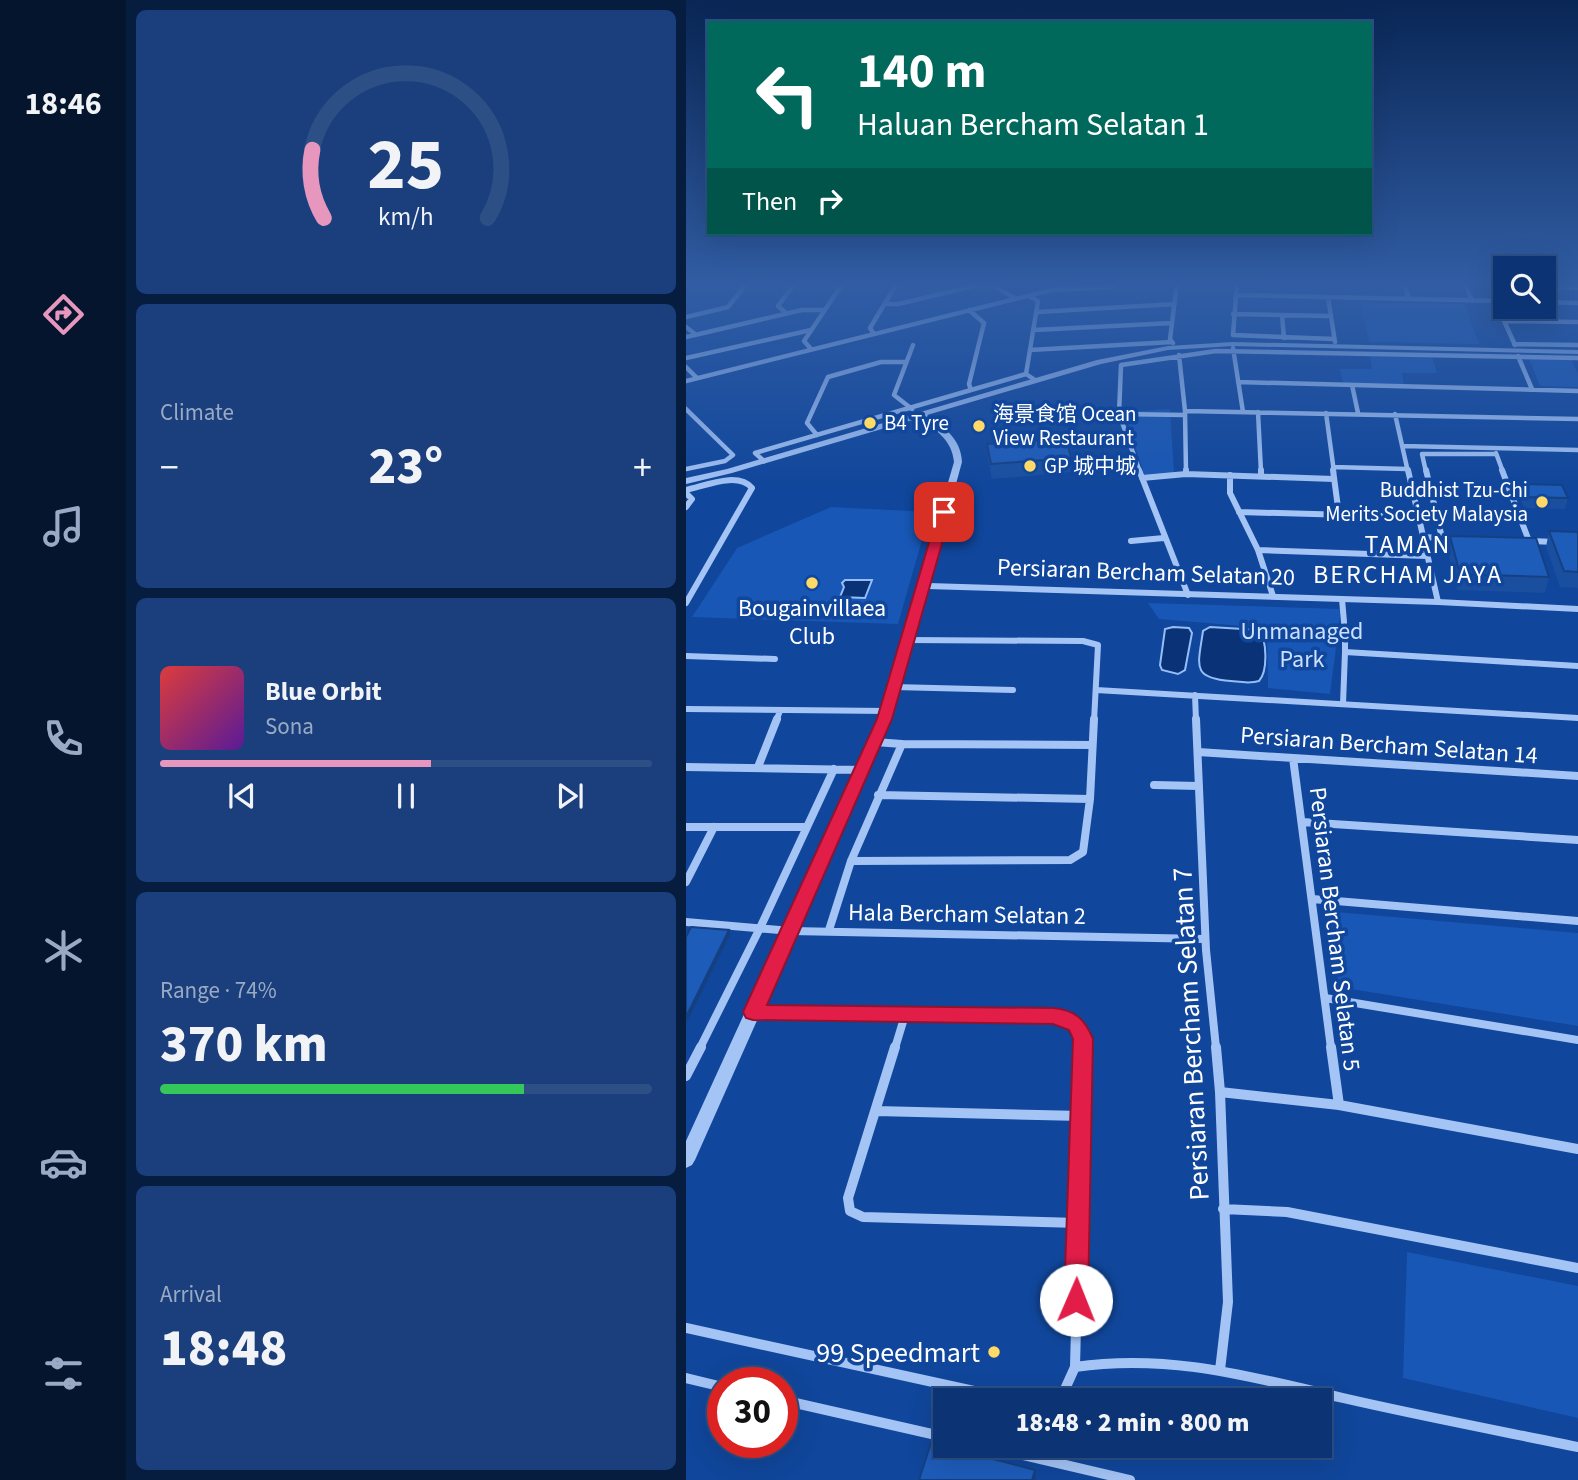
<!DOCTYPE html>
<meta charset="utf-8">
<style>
body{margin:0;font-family:"Source Sans 3","Noto Sans SC",sans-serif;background:#1a3f7c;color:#f1f3f6;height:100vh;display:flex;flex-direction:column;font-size:26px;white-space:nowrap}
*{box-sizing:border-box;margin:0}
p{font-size:23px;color:#9aaac5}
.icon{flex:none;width:38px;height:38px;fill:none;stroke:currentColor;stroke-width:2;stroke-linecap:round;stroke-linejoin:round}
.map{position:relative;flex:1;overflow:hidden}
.details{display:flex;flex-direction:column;gap:10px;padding:10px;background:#071d40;width:560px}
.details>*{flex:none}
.hud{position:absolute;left:21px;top:21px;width:665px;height:214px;border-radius:0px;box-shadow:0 7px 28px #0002,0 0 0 2px #2c4f86;background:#00695c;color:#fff;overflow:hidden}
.tools{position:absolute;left:807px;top:256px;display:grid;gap:14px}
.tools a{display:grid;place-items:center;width:63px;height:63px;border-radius:0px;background:#0c3474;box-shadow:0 7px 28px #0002,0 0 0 2px #2c4f86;font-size:35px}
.speed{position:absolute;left:21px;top:1367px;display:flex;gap:14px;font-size:35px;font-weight:700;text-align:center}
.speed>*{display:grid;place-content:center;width:91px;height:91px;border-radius:50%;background:#0c3474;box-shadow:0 7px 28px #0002,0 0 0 2px #2c4f86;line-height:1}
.speed .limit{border:10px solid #d22;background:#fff;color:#111}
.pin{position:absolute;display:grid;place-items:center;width:60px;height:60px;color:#fff;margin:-30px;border-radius:14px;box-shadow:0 4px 10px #0006}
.me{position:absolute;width:77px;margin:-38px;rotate:1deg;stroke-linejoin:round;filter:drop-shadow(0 0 5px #0008)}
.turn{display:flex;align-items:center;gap:24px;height:147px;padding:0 35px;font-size:32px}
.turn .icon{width:91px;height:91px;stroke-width:2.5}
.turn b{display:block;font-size:49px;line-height:60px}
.then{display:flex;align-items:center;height:66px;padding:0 35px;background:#0003;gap:14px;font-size:26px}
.big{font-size:52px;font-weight:800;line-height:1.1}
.details .widget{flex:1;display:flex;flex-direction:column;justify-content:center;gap:10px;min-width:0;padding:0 24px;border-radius:10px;background:#1a3f7c}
.details .dial{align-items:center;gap:0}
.dial svg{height:182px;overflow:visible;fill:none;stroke:#2c4f86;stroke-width:7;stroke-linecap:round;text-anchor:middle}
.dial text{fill:#f1f3f6;stroke:none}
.song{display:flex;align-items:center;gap:21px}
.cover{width:84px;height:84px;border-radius:10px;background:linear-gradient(135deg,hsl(0 70% 55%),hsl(270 70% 35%))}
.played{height:7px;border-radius:4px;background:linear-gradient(90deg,#e797bd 55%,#2c4f86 55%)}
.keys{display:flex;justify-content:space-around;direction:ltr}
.heat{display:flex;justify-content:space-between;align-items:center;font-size:38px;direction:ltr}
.charge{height:10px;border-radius:5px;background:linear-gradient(90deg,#34c759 74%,#2c4f86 0)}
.trip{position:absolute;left:247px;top:1388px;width:399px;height:70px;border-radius:0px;background:#0c3474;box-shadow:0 7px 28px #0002,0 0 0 2px #2c4f86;font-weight:800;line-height:70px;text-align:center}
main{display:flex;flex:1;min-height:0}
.dock{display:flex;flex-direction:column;width:126px;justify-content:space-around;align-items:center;background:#05152e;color:#9aaac5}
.dock .icon{width:49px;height:49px}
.dock .active{color:#e797bd}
.dock b{font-size:32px;color:#f1f3f6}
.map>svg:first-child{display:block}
</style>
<main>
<nav class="dock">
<b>18:46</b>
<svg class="icon active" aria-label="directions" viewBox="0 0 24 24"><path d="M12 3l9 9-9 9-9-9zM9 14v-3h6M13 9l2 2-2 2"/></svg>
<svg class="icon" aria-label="music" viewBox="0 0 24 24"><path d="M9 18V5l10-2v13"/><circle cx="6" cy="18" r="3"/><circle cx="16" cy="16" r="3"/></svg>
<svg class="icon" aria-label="phone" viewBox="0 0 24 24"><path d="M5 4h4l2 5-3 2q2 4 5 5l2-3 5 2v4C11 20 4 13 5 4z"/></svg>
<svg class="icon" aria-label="climate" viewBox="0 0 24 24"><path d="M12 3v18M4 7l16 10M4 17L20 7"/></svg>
<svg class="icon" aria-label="car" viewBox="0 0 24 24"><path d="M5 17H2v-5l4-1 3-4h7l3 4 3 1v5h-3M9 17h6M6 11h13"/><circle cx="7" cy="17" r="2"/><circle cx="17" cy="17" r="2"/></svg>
<svg class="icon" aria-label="filters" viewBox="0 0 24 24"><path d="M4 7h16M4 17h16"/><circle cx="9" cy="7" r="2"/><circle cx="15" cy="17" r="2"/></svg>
</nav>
<section class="details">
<div class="widget dial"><svg viewBox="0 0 100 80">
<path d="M14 69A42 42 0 1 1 86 69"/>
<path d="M14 69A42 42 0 0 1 9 39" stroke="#e797bd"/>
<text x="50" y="56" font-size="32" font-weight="700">25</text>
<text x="50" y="72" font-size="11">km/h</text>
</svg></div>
<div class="widget"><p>Climate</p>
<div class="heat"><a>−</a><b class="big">23°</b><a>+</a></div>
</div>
<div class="widget">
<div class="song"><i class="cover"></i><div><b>Blue Orbit</b><p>Sona</p></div></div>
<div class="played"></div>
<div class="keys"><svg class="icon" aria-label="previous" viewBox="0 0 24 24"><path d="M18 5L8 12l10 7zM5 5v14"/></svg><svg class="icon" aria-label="pause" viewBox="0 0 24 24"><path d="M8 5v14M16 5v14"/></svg><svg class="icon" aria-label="next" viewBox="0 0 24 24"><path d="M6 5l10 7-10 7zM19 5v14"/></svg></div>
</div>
<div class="widget"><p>Range · 74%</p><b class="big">370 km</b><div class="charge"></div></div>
<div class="widget"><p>Arrival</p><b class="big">18:48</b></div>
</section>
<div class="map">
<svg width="892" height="1480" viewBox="0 0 892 1480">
<rect width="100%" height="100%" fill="#10469b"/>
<path fill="#1857b5" d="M 213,283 L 294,283 L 202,302 Z
M 674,302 L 778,304 L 793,344 L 683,342 Z
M 684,356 L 746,357 L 751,373 L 716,373 L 718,384 L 657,383 L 654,369 L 686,369 Z
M 843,358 L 885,359 L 892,374 L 892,387 L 854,386 Z
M 484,409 L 488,473 L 459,477 L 438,412 Z
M 145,507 L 244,512 L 212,624 L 6,617 L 51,548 Z
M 462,603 L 655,609 L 644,694 L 582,688 L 581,628 L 473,619 Z
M 639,911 L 892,933 L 892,1026 L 653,987 Z
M 721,1252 L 892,1286 L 892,1418 L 717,1378 Z"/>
<path fill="#0a3377" stroke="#95bef8" stroke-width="2" d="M 159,580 L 186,580 L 179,598 L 154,597 L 158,587 L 156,583 Z
M 487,627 L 503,628 L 506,633 L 499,670 L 492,674 L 476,670 L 474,665 L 479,629 Z
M 524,627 L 573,630 C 581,640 582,671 573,681 C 564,684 555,682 545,681 C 505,678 512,666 517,631 Z"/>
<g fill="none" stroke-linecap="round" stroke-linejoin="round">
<path stroke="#a4c4f5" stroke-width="4.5" d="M 302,283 L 329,298
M 540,283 L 551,283
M 551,283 L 547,335 L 648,339
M 718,283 L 723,299
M 779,283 L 786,301
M 813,286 L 819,286
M 858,287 L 892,288
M 551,295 L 819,301
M 343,296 L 352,301 L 340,374 L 349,380
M 642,297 L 649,342
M 809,301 L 829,345
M 858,302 L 892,303
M 198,304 L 212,304 L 301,283
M 283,310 L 298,323 L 283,384 L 285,390 L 340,374
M 351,312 L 489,304
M 100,313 L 92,306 L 109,283
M 547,314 L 645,316
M 596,315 L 598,338
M 0,317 L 42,307 L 61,283
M 818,321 L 892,322
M 0,327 L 9,334
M 347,330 L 486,323
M 188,334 L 184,328 L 211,283
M 0,337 L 116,310 L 138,310
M 487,343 L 484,339 L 491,283
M 828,344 L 892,345
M 547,348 L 557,412
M 125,349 L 118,341 L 157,283
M 344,350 L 486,342
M 493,355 L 499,411 L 500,472
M 832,356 L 846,389
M 0,358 L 125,330
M 0,367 L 11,378
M 0,381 L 365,290 L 425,287 L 430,283
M 552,382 L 892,391
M 666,385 L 672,413
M 0,409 L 47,455 L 39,461 L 0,469
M 226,409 L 208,395 L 227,345
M 499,411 L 892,419
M 572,412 L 575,472
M 640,413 L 648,472
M 433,414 L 499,415
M 709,414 L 722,472
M 131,435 L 121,423 L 142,377 L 195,362 L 220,362
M 716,446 L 892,450
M 810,453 L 817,472
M 78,461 L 69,453 L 285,390
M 647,467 L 721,469
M 454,472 L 433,414 L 435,365 L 530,351 L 892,358
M 740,472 L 736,454 L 810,454"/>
<path stroke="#a4c4f5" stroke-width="6" d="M 453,470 L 502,595
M 500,470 L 500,474
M 575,470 L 575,476
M 647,470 L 653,515
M 722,470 L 752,602
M 740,470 L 756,538
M 816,470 L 843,541
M 544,475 L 544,493 L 572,550 L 587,596
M 456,478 L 500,474 L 648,479
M 0,490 C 19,486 52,471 66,488 L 0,603
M 0,493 L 6,499 L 0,507
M 553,512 L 732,517
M 737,537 L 772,539
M 445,541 L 478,538
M 844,541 L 870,542
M 572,550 L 741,556
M 656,599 L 658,622
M 659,632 L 659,652
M 221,640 L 397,641 L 412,645 L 408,721
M 0,656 L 89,659
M 208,687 L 327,690
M 410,690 L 892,718
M 509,695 L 510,721
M 657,704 L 659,652 L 892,666
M 0,709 L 201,711
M 90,721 L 94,711"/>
<path stroke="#a4c4f5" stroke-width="8" d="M 510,719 L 520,950 L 530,1048
M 189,742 L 216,744
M 512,752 L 892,776
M 607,758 L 645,1048
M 0,767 L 177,770
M 72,767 L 91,719
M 468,785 L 513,786
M 192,795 L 404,799
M 616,822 L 892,840
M 0,827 L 121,827
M 165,861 L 384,860 L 397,852 L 404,799 L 408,719
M 0,882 L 28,827
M 626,899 L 892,921
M 0,922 L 105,931 L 519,939
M 143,930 L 165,861 L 216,744 L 406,745
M 639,998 L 892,1040
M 67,1012 L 373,1017 C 390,1021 397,1031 397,1048
M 14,1048 L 74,928 L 148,769
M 209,1048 L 219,1015"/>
<path stroke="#a4c4f5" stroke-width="10" d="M 209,1047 L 162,1198 L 164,1211 L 177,1217 L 392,1223
M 530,1047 L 534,1092 L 542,1302 L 534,1370
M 645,1047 L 653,1105
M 0,1076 L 15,1047
M 534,1092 L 653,1105 L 892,1149
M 190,1111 L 395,1116
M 537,1209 L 601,1212 L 892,1268
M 0,1328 L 329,1400
M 389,1367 L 397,1047
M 0,1378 L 37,1387
M 96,1400 L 259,1437
M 374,1400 L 389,1367 C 484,1353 565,1377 657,1398 C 735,1416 814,1431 892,1447
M 298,1446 L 444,1480
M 352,1458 L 355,1446"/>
<path fill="#a4c4f5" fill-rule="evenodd" d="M 547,342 L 892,350 L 892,354 L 547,346 L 482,350 L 415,364 L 241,415 C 259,428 275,439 276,462 L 243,583 L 752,599 L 892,606 L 892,612 L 752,605 L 241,589 L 205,719 L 9,1160 L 6,1165 L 0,1168 L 0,1141 L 193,719 L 268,462 C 266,440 250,430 233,418 L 46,473 L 0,484 L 0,478 L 41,469 L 411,360 L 482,346 Z"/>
</g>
<path fill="#1a4fa0" d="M 301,444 L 385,458 L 386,472 L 306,479 L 302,459 Z
M 836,484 L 882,498 L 879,509 L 838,508 L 833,495 Z
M 863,531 L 892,532 L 892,588 L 874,587 L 860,547 Z
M 764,536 L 863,577 L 859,593 L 771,590 L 762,551 Z"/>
<path fill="#154082" d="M 43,930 L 44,935 L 0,1024 L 0,1017 Z
M 349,1470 L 350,1480 L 346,1480 Z"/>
<path fill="#1e5cba" stroke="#154082" stroke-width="2" d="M 380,438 L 385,458 L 305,464 L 301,444 Z
M 836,484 L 876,485 L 882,498 L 840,497 Z
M 863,531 L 892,532 L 892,572 L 878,571 Z
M 764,536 L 850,538 L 863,577 L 774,574 Z
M 5,927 L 43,930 L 0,1017 L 0,937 Z
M 245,1443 L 349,1470 L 346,1480 L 233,1480 Z"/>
<linearGradient id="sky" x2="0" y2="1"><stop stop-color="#092655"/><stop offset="0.58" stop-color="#315da4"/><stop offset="1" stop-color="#315da4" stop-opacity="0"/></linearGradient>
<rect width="892" height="490" fill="url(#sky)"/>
<path fill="#e11d48" stroke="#92132f" stroke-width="2" d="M 258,508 L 265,512 L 206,719 L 81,1005 L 367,1008 C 389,1010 399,1019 407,1039 L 402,1300 L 399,1308 L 390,1311 L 382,1308 L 378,1300 L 387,1039 L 383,1030 L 367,1024 L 67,1020 L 60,1018 L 57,1012 L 191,719 L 252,512 Z"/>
<g fill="#ffda67" stroke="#10469b" stroke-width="2.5">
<circle cx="184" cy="423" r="7"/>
<circle cx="293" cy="426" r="7"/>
<circle cx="344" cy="466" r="7"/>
<circle cx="856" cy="502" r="7"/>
<circle cx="126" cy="583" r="7"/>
<circle cx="308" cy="1352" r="7"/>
</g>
<g text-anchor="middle" stroke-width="7" stroke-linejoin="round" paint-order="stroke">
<g font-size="21" fill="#fff" stroke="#10469b" text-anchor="start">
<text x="307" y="421">海景食馆 Ocean<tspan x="307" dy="24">View Restaurant</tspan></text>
<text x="198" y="430">B4 Tyre</text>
<text x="358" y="473">GP 城中城</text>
<text x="842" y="497" text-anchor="end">Buddhist Tzu-Chi<tspan x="842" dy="24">Merits Society Malaysia</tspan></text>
</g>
<g font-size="24" fill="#fff" stroke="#10469b">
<text transform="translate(460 572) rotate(2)" y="8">Persiaran Bercham Selatan 20</text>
<text transform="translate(703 745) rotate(4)" y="8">Persiaran Bercham Selatan 14</text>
<text transform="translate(281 914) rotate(1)" y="8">Hala Bercham Selatan 2</text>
<text transform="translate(649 929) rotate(83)" y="8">Persiaran Bercham Selatan 5</text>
</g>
<g font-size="24" fill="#fff" stroke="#10469b">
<text x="126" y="616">Bougainvillaea<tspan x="126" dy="28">Club</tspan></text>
</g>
<g font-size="24" fill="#cce0fe" stroke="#10469b">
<text x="616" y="639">Unmanaged<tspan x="616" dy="28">Park</tspan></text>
</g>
<g font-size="26" letter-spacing="2" fill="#fff" stroke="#10469b">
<text x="722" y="553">TAMAN<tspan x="722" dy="30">BERCHAM JAYA</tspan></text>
</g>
<g font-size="28" fill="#fff" stroke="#10469b">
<text transform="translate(504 1034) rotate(-93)" y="10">Persiaran Bercham Selatan 7</text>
</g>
<g font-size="28" fill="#fff" stroke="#10469b" text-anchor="end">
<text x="294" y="1362">99 Speedmart</text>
</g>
</g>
</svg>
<div class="tools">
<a><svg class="icon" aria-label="search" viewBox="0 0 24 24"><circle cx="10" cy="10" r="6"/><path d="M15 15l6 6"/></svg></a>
</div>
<div class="speed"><div class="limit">30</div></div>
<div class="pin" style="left:258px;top:512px;background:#d93025"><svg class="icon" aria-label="arrive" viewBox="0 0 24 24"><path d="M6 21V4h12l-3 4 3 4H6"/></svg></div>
<svg class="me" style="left:390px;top:1300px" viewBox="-20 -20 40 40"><circle r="19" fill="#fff"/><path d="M0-13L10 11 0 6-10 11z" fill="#e11d48"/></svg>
<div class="trip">18:48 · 2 min · 800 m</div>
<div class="hud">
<div class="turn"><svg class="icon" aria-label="left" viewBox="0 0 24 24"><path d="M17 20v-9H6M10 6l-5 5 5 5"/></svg><div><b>140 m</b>Haluan Bercham Selatan 1</div></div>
<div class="then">Then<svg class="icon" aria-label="right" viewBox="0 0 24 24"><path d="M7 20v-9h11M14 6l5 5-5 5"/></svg></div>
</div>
</div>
</main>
